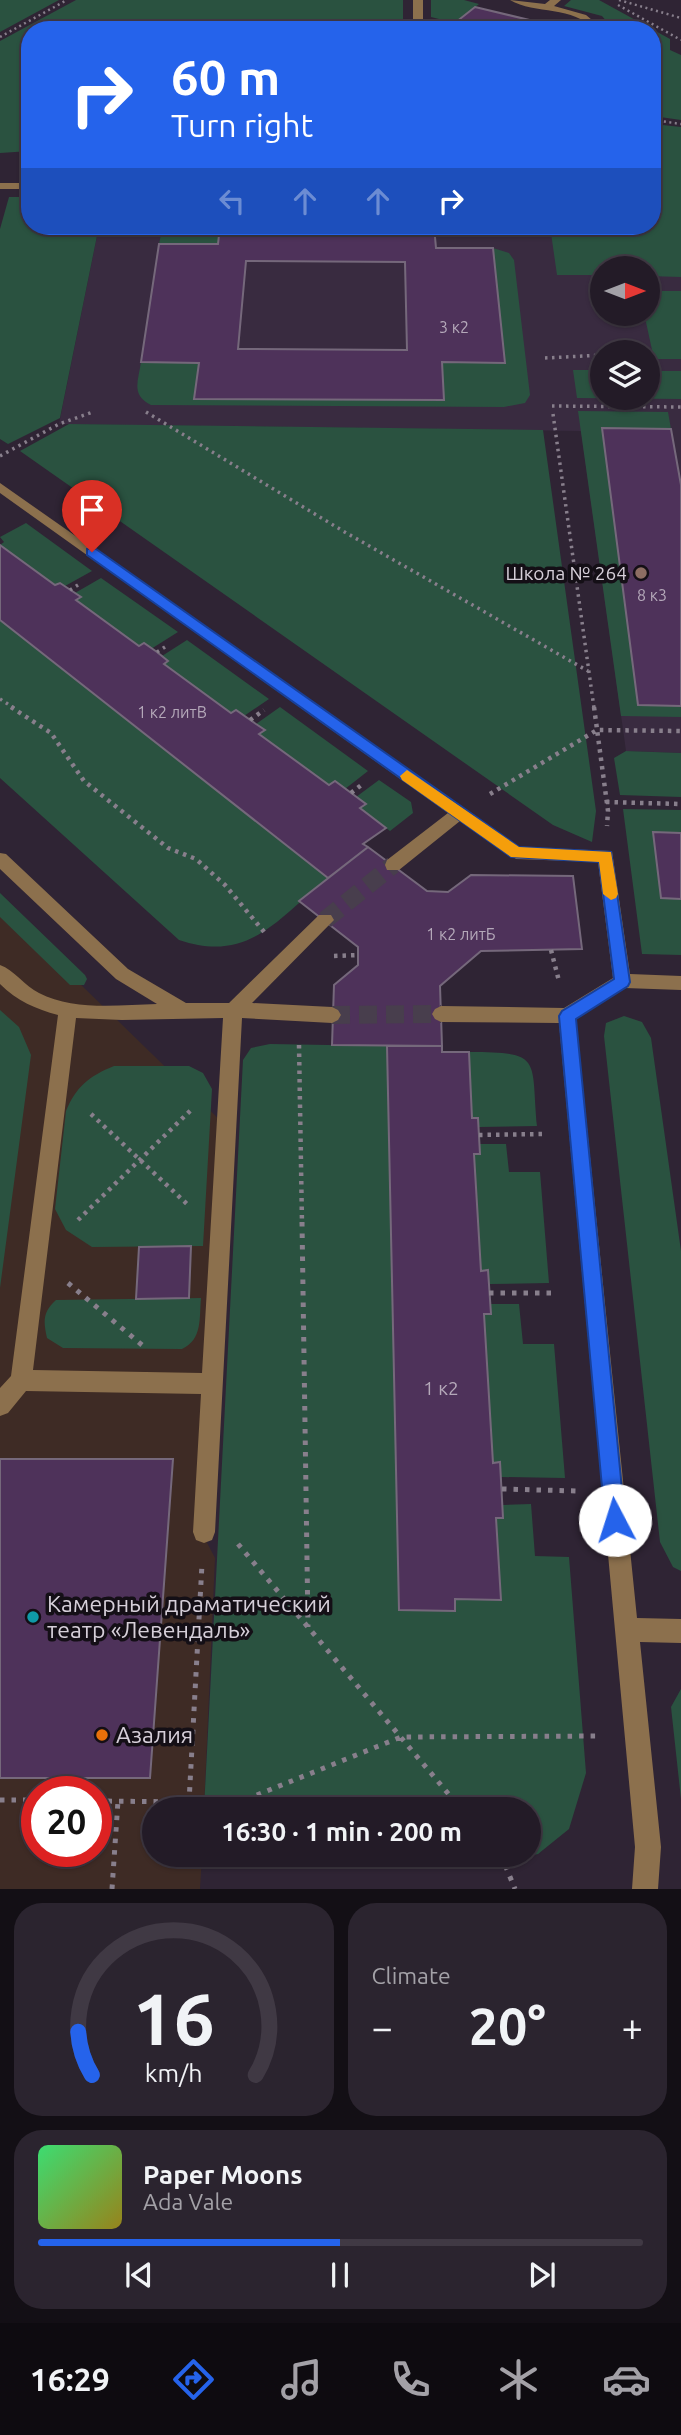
<!DOCTYPE html>
<meta charset="utf-8">
<style>
body{margin:0;font-family:Ubuntu,sans-serif;background:#2b242f;color:#f1f3f6;height:100vh;display:flex;flex-direction:column;font-size:26px;white-space:nowrap}
*{box-sizing:border-box;margin:0}
p{font-size:23px;color:#a3a1a7}
.icon{flex:none;width:38px;height:38px;fill:none;stroke:currentColor;stroke-width:2;stroke-linecap:round;stroke-linejoin:round}
.map{position:relative;height:1889px;overflow:hidden}
.drawer{display:flex;flex-direction:column;gap:14px;padding:14px;background:#130f15;flex:1}
.drawer>*{flex:none}
.guide{position:absolute;left:21px;top:21px;width:640px;height:214px;border-radius:28px;box-shadow:0 2px 5px #0004,0 0 0 2px #403944;background:#2563eb;color:#fff;overflow:hidden}
.needle{width:46px;rotate:90deg}
.tools{position:absolute;left:590px;top:256px;display:grid;gap:14px}
.tools a{display:grid;place-items:center;width:70px;height:70px;border-radius:50%;background:#231b27;box-shadow:0 2px 5px #0004,0 0 0 2px #403944;font-size:35px}
.speed{position:absolute;left:21px;top:1776px;display:flex;gap:14px;font-size:35px;font-weight:700;text-align:center}
.speed>*{display:grid;place-content:center;width:91px;height:91px;border-radius:50%;background:#231b27;box-shadow:0 2px 5px #0004,0 0 0 2px #403944;line-height:1}
.speed .limit{border:10px solid #d22;background:#fff;color:#111}
.pin{position:absolute;display:grid;place-items:center;width:60px;height:60px;color:#fff;margin:-72px -30px;border-radius:50% 50% 50% 0;rotate:-45deg;box-shadow:0 0 7px #0007}
.pin .icon{rotate:45deg}
.me{position:absolute;width:77px;margin:-38px;rotate:355deg;stroke-linejoin:round;filter:drop-shadow(0 0 5px #0008)}
.turn{display:flex;align-items:center;gap:24px;height:147px;padding:0 35px;font-size:32px}
.turn .icon{width:91px;height:91px;stroke-width:2.5}
.turn b{display:block;font-size:49px;line-height:60px}
.lanes{display:flex;align-items:center;height:66px;padding:0 35px;background:#0003;justify-content:center;gap:35px;direction:ltr}
.lanes .off{opacity:.35}
.big{font-size:52px;font-weight:600;line-height:1.1}
.drawer .card{flex:1;display:flex;flex-direction:column;justify-content:center;gap:10px;min-width:0;padding:0 24px;border-radius:28px;background:#2b242f}
.drawer .dial{align-items:center;gap:0}
.dial svg{height:182px;overflow:visible;fill:none;stroke:#403944;stroke-width:7;stroke-linecap:round;text-anchor:middle}
.dial text{fill:#f1f3f6;stroke:none}
.song{display:flex;align-items:center;gap:21px}
.cover{width:84px;height:84px;border-radius:10px;background:linear-gradient(135deg,hsl(140 70% 55%),hsl(50 70% 35%))}
.played{height:7px;border-radius:4px;background:linear-gradient(90deg,#2563eb 50%,#403944 50%)}
.keys{display:flex;justify-content:space-around;direction:ltr}
.heat{display:flex;justify-content:space-between;align-items:center;font-size:38px;direction:ltr}
.drawer .tiles{flex:1;display:grid;gap:14px;grid-template-columns:1fr 1fr}
.card:last-child{grid-column:span 2}
.trip{position:absolute;left:142px;top:1797px;width:399px;height:70px;border-radius:35px;background:#231b27;box-shadow:0 2px 5px #0004,0 0 0 2px #403944;font-weight:600;line-height:70px;text-align:center}
.tabs{display:flex;height:112px;justify-content:space-around;align-items:center;background:#0e0b10;color:#a3a1a7}
.tabs .icon{width:49px;height:49px}
.tabs .current{color:#2563eb}
.tabs b{font-size:32px;color:#f1f3f6}
.map>svg:first-child{display:block}
</style>
<div class="map">
<svg width="681" height="1889" viewBox="0 0 681 1889">
<rect width="100%" height="100%" fill="#2f2434"/>
<path fill="#3e2b25" fill-rule="evenodd" d="M 0,906 L 227,1127 L 203,1535 L 215,1558 L 204,1809 L 154,1810 L 154,1855 L 202,1855 L 200,1889 L 0,1889 ZM 37,1792 L 96,1792 L 96,1852 L 37,1852 Z"/>
<path fill="#392b40" fill-rule="evenodd" d="M 681,141 L 681,753 L 626,751 L 581,431 L 59,424 L 99,226 L 653,226 ZM 602,268 L 648,268 L 648,313 L 602,313 ZM 602,352 L 648,352 L 648,397 L 602,397 Z"/>
<path fill="#2a5240" d="M 0,0 L 59,0 L 0,32 Z
M 76,0 L 403,0 L 403,30 L 30,30 L 30,151 L 0,153 L 0,41 Z
M 431,0 L 464,0 L 479,4 L 455,23 L 431,17 Z
M 571,0 L 599,0 L 670,39 L 670,50 L 681,55 L 681,120 L 653,116 L 653,30 L 614,30 L 602,16 L 564,6 Z
M 653,124 L 681,127 L 681,277 L 648,276 L 648,268 L 602,268 L 602,275 L 557,275 L 550,226 L 653,226 Z
M 9,197 L 30,197 L 30,226 L 99,226 L 60,418 L 8,444 L 0,439 L 0,229 Z
M 163,226 L 220,226 L 218,244 L 159,244 Z
M 493,248 L 509,253 L 514,260 L 530,395 L 525,403 L 504,407 L 151,405 C 131,395 138,382 141,362 L 199,363 L 195,399 L 444,400 L 442,362 L 505,362 Z
M 648,291 L 681,291 L 681,359 L 654,359 L 644,313 L 648,313 Z
M 573,370 L 602,370 L 602,397 L 648,397 L 648,371 L 681,371 L 681,399 L 577,398 Z
M 578,411 L 668,412 L 671,429 L 602,429 L 638,704 L 681,706 L 681,717 L 621,716 Z
M 69,424 L 543,430 L 596,811 L 592,842 L 553,825 L 20,451 Z
M 26,523 L 92,571 L 65,586 L 60,583 L 55,585 L 0,545 L 4,542 L 0,537 Z
M 101,578 L 178,632 L 151,649 L 139,646 L 76,600 L 80,597 L 75,593 Z
M 0,620 L 328,878 C 279,917 250,964 179,940 L 0,778 Z
M 187,640 L 269,699 L 244,716 L 236,710 L 231,713 L 164,664 L 162,656 Z
M 280,707 L 368,771 L 345,789 L 335,781 L 329,785 L 259,734 L 264,730 L 256,724 Z
M 626,751 L 681,753 L 681,797 L 620,795 L 614,758 Z
M 379,780 L 411,802 L 413,813 L 390,831 L 360,808 L 366,804 L 356,797 Z
M 623,809 L 681,810 L 681,833 L 653,832 L 661,898 L 681,899 L 681,955 L 642,954 Z
M 0,893 L 85,975 L 87,979 L 84,985 L 70,985 L 0,917 Z
M 0,1010 L 19,1027 L 31,1055 L 0,1288 Z
M 624,1016 L 642,1022 L 651,1038 L 681,1251 L 681,1571 L 673,1567 L 660,1542 L 604,1036 L 606,1023 Z
M 270,1044 L 387,1046 L 399,1610 L 455,1611 L 455,1599 L 501,1599 L 496,1518 L 503,1518 L 503,1505 L 531,1504 L 535,1556 L 569,1557 L 586,1773 L 569,1829 L 538,1854 L 506,1861 L 201,1861 L 202,1855 L 528,1855 L 528,1810 L 204,1809 L 243,1060 L 251,1048 Z
M 469,1052 C 543,1052 531,1058 537,1126 L 479,1127 L 478,1118 L 472,1118 Z
M 114,1066 L 189,1066 L 203,1073 L 212,1089 L 203,1246 L 92,1247 L 66,1230 L 55,1209 L 66,1111 C 76,1087 89,1076 114,1066 Z
M 480,1144 L 506,1144 L 509,1172 L 540,1172 L 549,1283 L 489,1284 L 488,1270 L 481,1271 L 474,1154 L 480,1153 Z
M 201,1298 C 199,1318 203,1339 182,1349 L 63,1348 L 47,1338 C 43,1320 43,1312 56,1300 Z
M 490,1304 L 519,1304 L 523,1344 L 554,1344 L 565,1478 L 501,1477 L 500,1463 L 493,1463 L 484,1314 L 490,1314 Z
M 681,1689 L 681,1799 L 671,1707 Z"/>
<path fill="#4e325a" stroke="#75687b" stroke-width="2" fill-rule="evenodd" d="M 475,7 L 542,23 L 568,30 L 446,30 Z
M 220,226 L 434,226 L 436,248 L 493,248 L 505,363 L 442,362 L 444,400 L 194,399 L 199,363 L 141,362 L 159,244 L 218,244 ZM 246,261 L 405,262 L 407,350 L 238,349 Z
M 602,428 L 671,429 L 681,485 L 681,706 L 638,705 Z
M 0,545 L 55,585 L 60,583 L 81,597 L 76,600 L 139,646 L 144,643 L 157,652 L 168,661 L 164,664 L 231,713 L 236,710 L 256,724 L 265,730 L 259,734 L 329,785 L 335,781 L 366,804 L 360,808 L 386,828 L 363,844 L 368,847 L 328,878 L 0,620 Z
M 653,832 L 681,833 L 681,899 L 661,898 Z
M 368,847 L 427,891 L 448,892 L 471,875 L 573,876 L 582,949 L 481,951 L 440,986 L 442,1046 L 332,1045 L 334,985 L 358,965 L 358,947 L 299,901 Z
M 387,1046 L 442,1046 L 442,1052 L 469,1052 L 472,1118 L 478,1118 L 480,1154 L 474,1154 L 481,1271 L 488,1270 L 491,1314 L 484,1314 L 493,1463 L 500,1462 L 503,1518 L 496,1518 L 501,1600 L 455,1599 L 455,1611 L 399,1610 Z
M 191,1246 L 189,1298 L 136,1299 L 139,1247 Z
M 0,1459 L 173,1459 L 150,1778 L 0,1778 Z"/>
<g fill="none" stroke-linecap="round" stroke-linejoin="round">
<path stroke="#483e4d" stroke-width="18" stroke-dasharray="18 9" stroke-linecap="butt" d="M 325,920 L 393,865
M 332,1015 L 441,1014"/>
<path stroke="#887f8c" stroke-width="2.5" stroke-dasharray="2 3.5" stroke-linecap="butt" d="M 619,0 L 681,18
M 618,5 L 681,40
M 0,37 L 67,0
M 653,120 L 681,124"/>
<path stroke="#887f8c" stroke-width="3.5" stroke-dasharray="2.5 4.5" stroke-linecap="butt" d="M 545,358 L 602,355
M 552,406 L 681,407
M 146,412 L 343,531 L 588,671
M 553,414 L 594,708
M 0,456 L 59,424 L 93,412
M 70,590 L 81,583
M 157,652 L 168,645
M 0,699 L 14,708"/>
<path stroke="#887f8c" stroke-width="4.5" stroke-dasharray="3.5 5" stroke-linecap="butt" d="M 11,707 L 51,733 L 84,781 L 168,848 L 196,859 L 225,885 L 265,933
M 594,707 L 608,811 L 607,826
M 250,720 L 264,710
M 351,793 L 364,783
M 490,794 L 597,730 L 681,731
M 606,802 L 681,804
M 551,950 L 559,981
M 334,956 L 358,955
M 299,1045 L 302,1224
M 91,1114 L 187,1204
M 479,1135 L 545,1134
M 78,1220 L 192,1109"/>
<path stroke="#887f8c" stroke-width="5" stroke-dasharray="4.5 7" stroke-linecap="butt" d="M 302,1222 L 308,1627
M 68,1283 L 142,1345
M 489,1293 L 558,1293
M 502,1489 L 578,1491
M 238,1544 L 462,1810
M 0,1800 L 37,1800
M 96,1801 L 189,1802 L 202,1564
M 189,1802 L 242,1801 L 401,1737 L 599,1736
M 501,1855 L 515,1889
M 112,1889 L 118,1801"/>
<path fill="#8c704d" fill-rule="evenodd" d="M 413,0 L 423,0 L 423,30 L 413,30 Z
M 510,0 L 545,4 L 550,0 L 561,0 L 554,6 L 586,15 L 604,30 L 594,30 C 574,5 535,15 510,0 Z
M 0,183 L 30,183 L 30,189 L 0,189 Z
M 0,483 L 519,847 L 612,851 L 630,974 L 681,976 L 681,990 L 625,988 L 576,1019 L 637,1618 L 681,1619 L 681,1643 L 640,1642 L 661,1847 L 658,1889 L 632,1889 L 635,1847 L 559,1023 L 441,1022 L 435,1019 L 432,1014 L 435,1009 L 441,1006 L 564,1008 L 613,978 L 598,862 L 516,859 L 460,821 L 399,870 L 387,870 L 385,865 L 387,860 L 448,813 L 0,493 Z
M 0,853 L 6,854 L 128,969 L 186,1003 L 229,1003 L 319,915 L 331,915 L 334,920 L 252,1003 L 332,1007 L 338,1010 L 341,1015 L 338,1020 L 332,1023 L 242,1018 L 215,1532 L 212,1540 L 204,1543 L 196,1540 L 193,1532 L 201,1394 L 26,1391 L 8,1413 L 0,1416 L 0,1388 L 11,1376 L 58,1015 C 36,1009 17,1001 0,984 L 0,965 C 14,970 25,986 39,993 C 73,1011 119,1005 157,1004 L 116,979 L 0,869 ZM 76,1018 L 122,1020 L 223,1018 L 202,1373 L 33,1370 Z"/>
</g>
<path fill="#2563eb" stroke="#184099" stroke-width="2" d="M 87,549 L 96,549 L 519,847 L 611,852 L 630,982 L 628,986 L 576,1019 L 625,1520 L 622,1527 L 615,1530 L 608,1527 L 605,1520 L 559,1016 L 562,1011 L 614,979 L 599,862 L 511,857 L 87,555 Z"/>
<path fill="#f59e0b" d="M 407,770 L 519,847 L 611,852 L 618,894 L 616,898 L 611,900 L 603,894 L 599,862 L 511,857 L 402,780 L 400,776 Z"/>
<circle fill="#8d6e63" stroke="#140f16" stroke-width="2.5" cx="641" cy="573" r="7"/>
<circle fill="#0f9aa8" stroke="#140f16" stroke-width="2.5" cx="33" cy="1617" r="7"/>
<circle fill="#e8710a" stroke="#140f16" stroke-width="2.5" cx="102" cy="1735" r="7"/>
<g text-anchor="middle" stroke-width="7" stroke-linejoin="round" paint-order="stroke">
<g font-size="16" fill="#b4a8b9">
<text x="454" y="333">3 к2</text>
<text x="652" y="601">8 к3</text>
<text x="172" y="718">1 к2 литВ</text>
<text x="461" y="940">1 к2 литБ</text>
</g>
<g font-size="19" fill="#d6cfd9" stroke="#140f16" text-anchor="end">
<text x="627" y="580">Школа № 264</text>
</g>
<g font-size="19" fill="#b4a8b9">
<text x="441" y="1395">1 к2</text>
</g>
<g font-size="23" fill="#d6cfd9" stroke="#140f16" text-anchor="start">
<text x="47" y="1612">Камерный драматический<tspan x="47" dy="26">театр «Левендаль»</tspan></text>
<text x="116" y="1743">Азалия</text>
</g>
</g>
</svg>
<div class="tools">
<a><svg class="needle" viewBox="-14 -14 28 28"><path d="M0-13l5 13h-10z" fill="#e53935"/><path d="M0 13l5-13h-10z" fill="#a3a1a7"/></svg></a>
<a><svg class="icon" aria-label="layers" viewBox="0 0 24 24"><path d="M12 4l9 5-9 5-9-5zM3 14l9 5 9-5"/></svg></a>
</div>
<div class="speed"><div class="limit">20</div></div>
<div class="pin" style="left:92px;top:552px;background:#d93025"><svg class="icon" aria-label="arrive" viewBox="0 0 24 24"><path d="M6 21V4h12l-3 4 3 4H6"/></svg></div>
<svg class="me" style="left:615px;top:1520px" viewBox="-20 -20 40 40"><circle r="19" fill="#fff"/><path d="M0-13L10 11 0 6-10 11z" fill="#2563eb"/></svg>
<div class="trip">16:30 · 1 min · 200 m</div>
<div class="guide">
<div class="turn"><svg class="icon" aria-label="right" viewBox="0 0 24 24"><path d="M7 20v-9h11M14 6l5 5-5 5"/></svg><div><b>60 m</b>Turn right</div></div>
<div class="lanes"><svg class="icon off" aria-label="left" viewBox="0 0 24 24"><path d="M17 20v-9H6M10 6l-5 5 5 5"/></svg><svg class="icon off" aria-label="ahead" viewBox="0 0 24 24"><path d="M12 20V5M6 11l6-6 6 6"/></svg><svg class="icon off" aria-label="ahead" viewBox="0 0 24 24"><path d="M12 20V5M6 11l6-6 6 6"/></svg><svg class="icon" aria-label="right" viewBox="0 0 24 24"><path d="M7 20v-9h11M14 6l5 5-5 5"/></svg></div>
</div>
</div>
<section class="drawer">
<div class="tiles">
<div class="card dial"><svg viewBox="0 0 100 80">
<path d="M14 69A42 42 0 1 1 86 69"/>
<path d="M14 69A42 42 0 0 1 8 50" stroke="#2563eb"/>
<text x="50" y="56" font-size="32" font-weight="700">16</text>
<text x="50" y="72" font-size="11">km/h</text>
</svg></div>
<div class="card"><p>Climate</p>
<div class="heat"><a>−</a><b class="big">20°</b><a>+</a></div>
</div>
<div class="card">
<div class="song"><i class="cover"></i><div><b>Paper Moons</b><p>Ada Vale</p></div></div>
<div class="played"></div>
<div class="keys"><svg class="icon" aria-label="previous" viewBox="0 0 24 24"><path d="M18 5L8 12l10 7zM5 5v14"/></svg><svg class="icon" aria-label="pause" viewBox="0 0 24 24"><path d="M8 5v14M16 5v14"/></svg><svg class="icon" aria-label="next" viewBox="0 0 24 24"><path d="M6 5l10 7-10 7zM19 5v14"/></svg></div>
</div>
</div>
</section>
<nav class="tabs">
<b>16:29</b>
<svg class="icon current" aria-label="directions" viewBox="0 0 24 24"><path d="M12 3l9 9-9 9-9-9zM9 14v-3h6M13 9l2 2-2 2"/></svg>
<svg class="icon" aria-label="music" viewBox="0 0 24 24"><path d="M9 18V5l10-2v13"/><circle cx="6" cy="18" r="3"/><circle cx="16" cy="16" r="3"/></svg>
<svg class="icon" aria-label="phone" viewBox="0 0 24 24"><path d="M5 4h4l2 5-3 2q2 4 5 5l2-3 5 2v4C11 20 4 13 5 4z"/></svg>
<svg class="icon" aria-label="climate" viewBox="0 0 24 24"><path d="M12 3v18M4 7l16 10M4 17L20 7"/></svg>
<svg class="icon" aria-label="car" viewBox="0 0 24 24"><path d="M5 17H2v-5l4-1 3-4h7l3 4 3 1v5h-3M9 17h6M6 11h13"/><circle cx="7" cy="17" r="2"/><circle cx="17" cy="17" r="2"/></svg>
</nav>
